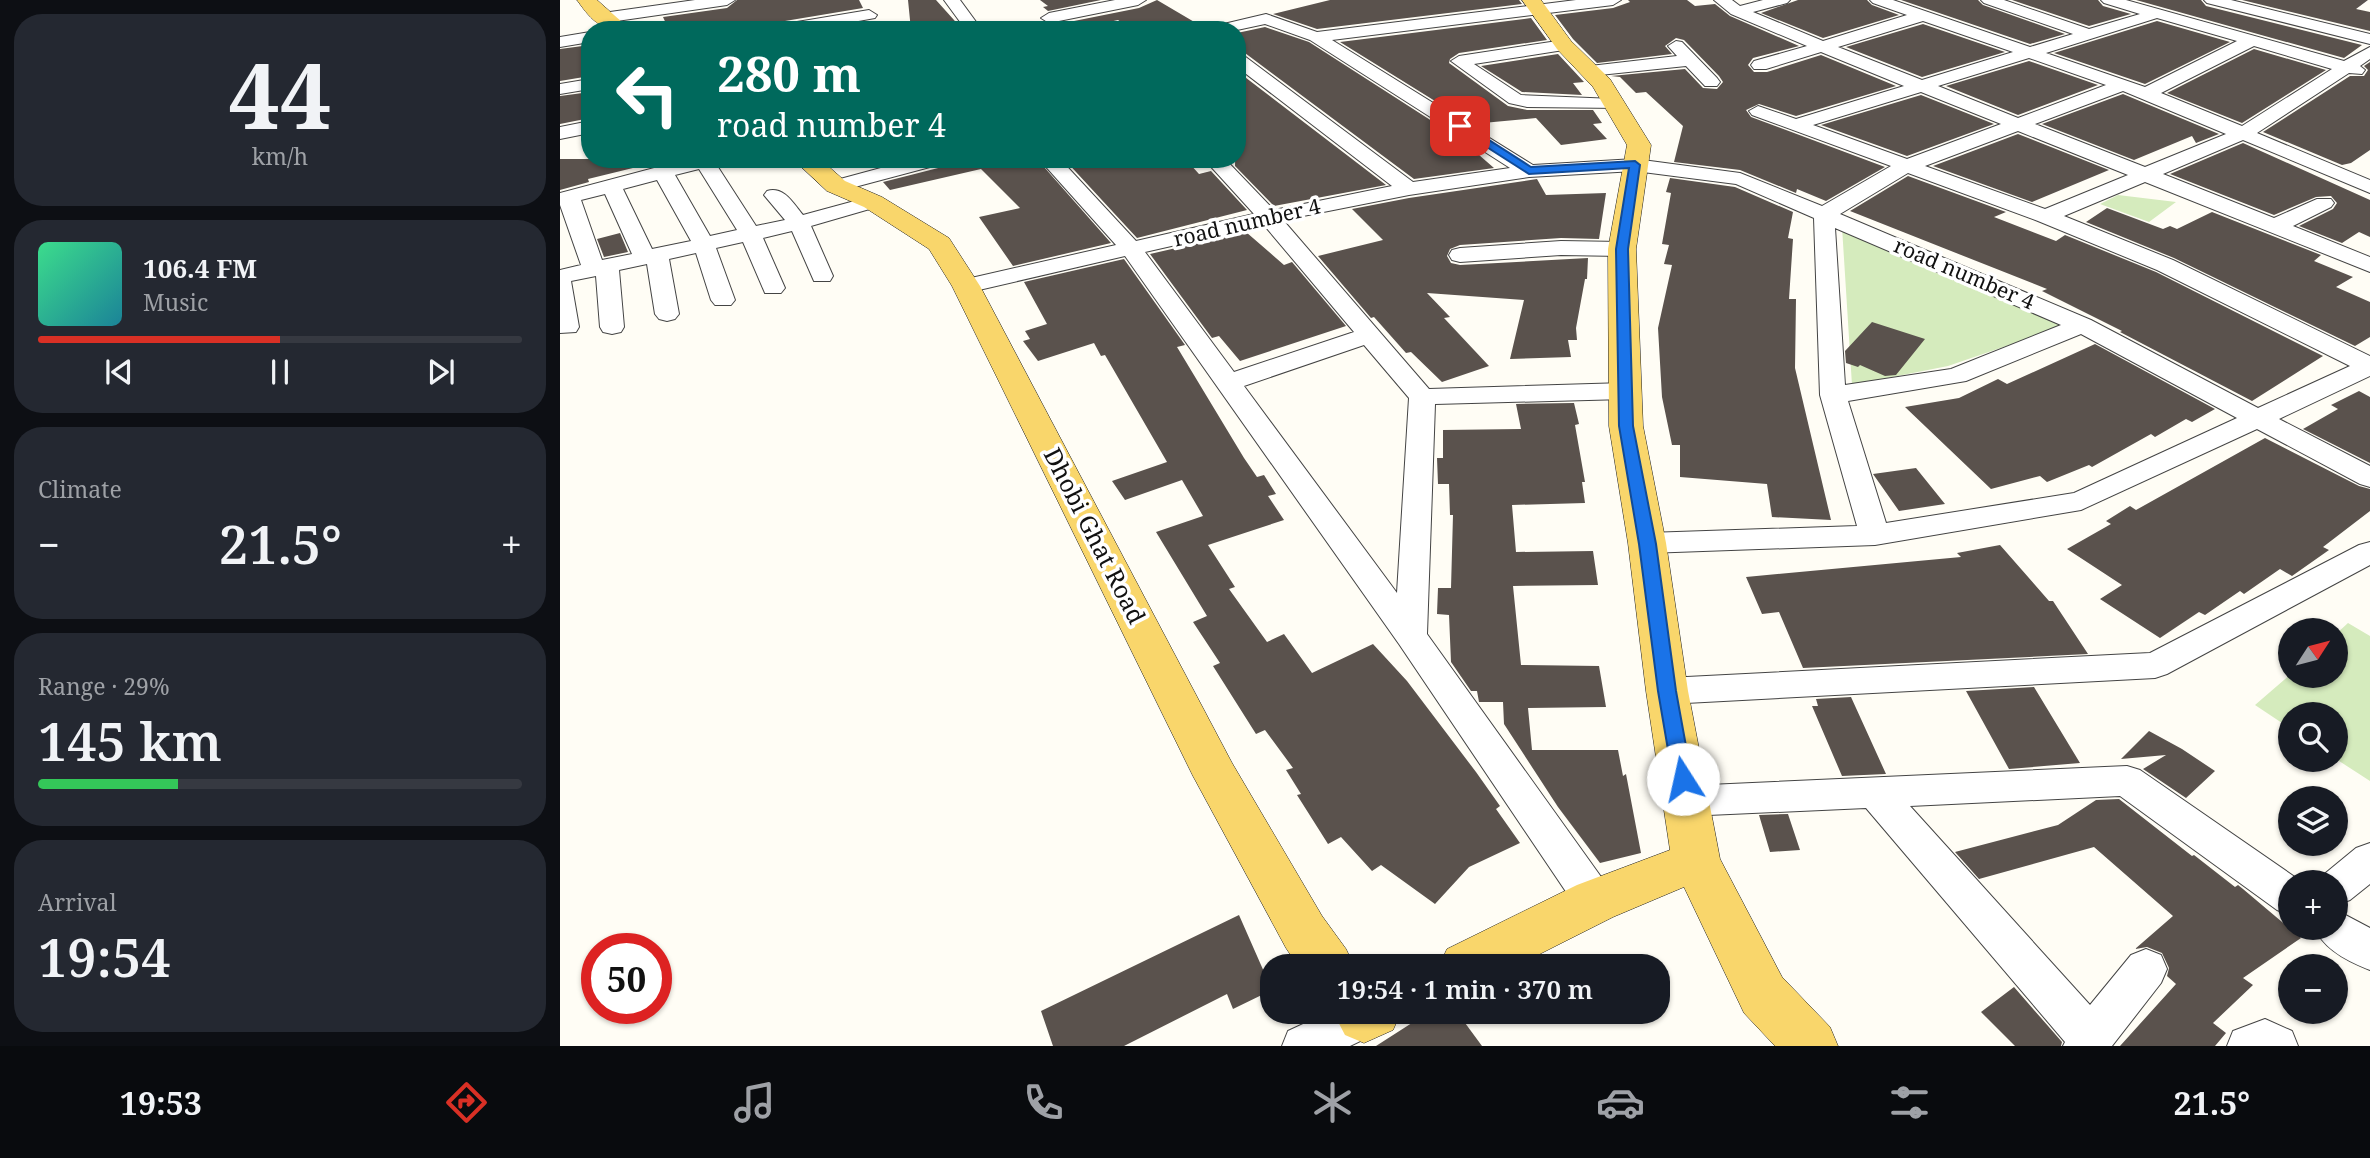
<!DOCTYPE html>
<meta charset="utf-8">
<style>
body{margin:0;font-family:"Noto Serif",serif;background:#242831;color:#f1f3f6;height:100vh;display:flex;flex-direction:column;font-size:26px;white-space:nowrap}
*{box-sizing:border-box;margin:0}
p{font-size:23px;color:#9ea1a6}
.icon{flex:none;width:38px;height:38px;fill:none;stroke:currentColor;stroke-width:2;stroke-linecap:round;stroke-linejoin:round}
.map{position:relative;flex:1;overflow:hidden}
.sheet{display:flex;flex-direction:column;gap:14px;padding:14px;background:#0d0f14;width:560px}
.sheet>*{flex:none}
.hud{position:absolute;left:21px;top:21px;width:665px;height:147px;border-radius:28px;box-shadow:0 2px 5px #0004;background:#00695c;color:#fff;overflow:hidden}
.needle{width:46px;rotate:54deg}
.tools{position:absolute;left:1718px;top:618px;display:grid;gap:14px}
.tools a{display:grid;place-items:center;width:70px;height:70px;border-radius:50%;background:#171b24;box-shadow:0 2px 5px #0004;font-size:35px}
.speed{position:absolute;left:21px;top:933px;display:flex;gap:14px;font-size:35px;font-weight:700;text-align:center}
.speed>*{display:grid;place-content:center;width:91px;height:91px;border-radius:50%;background:#171b24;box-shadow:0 2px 5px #0004;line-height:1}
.speed .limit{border:10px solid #d22;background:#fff;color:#111}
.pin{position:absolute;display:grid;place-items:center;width:60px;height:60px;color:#fff;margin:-30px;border-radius:14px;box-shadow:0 4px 10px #0006}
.me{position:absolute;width:77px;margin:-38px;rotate:350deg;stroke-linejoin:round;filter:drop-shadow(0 0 5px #0008)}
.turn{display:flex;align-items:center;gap:24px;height:147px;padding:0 21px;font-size:32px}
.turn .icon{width:91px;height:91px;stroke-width:2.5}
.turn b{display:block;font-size:49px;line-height:60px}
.big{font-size:52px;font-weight:600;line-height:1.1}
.sheet .widget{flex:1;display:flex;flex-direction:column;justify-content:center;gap:10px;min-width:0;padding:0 24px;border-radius:28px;background:#242831}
.sheet .dial{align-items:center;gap:0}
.dial b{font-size:91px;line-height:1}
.song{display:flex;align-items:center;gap:21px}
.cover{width:84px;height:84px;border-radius:10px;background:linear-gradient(135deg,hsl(150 70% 55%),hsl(190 70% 35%))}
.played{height:7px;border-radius:4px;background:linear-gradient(90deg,#d93025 50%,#363941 50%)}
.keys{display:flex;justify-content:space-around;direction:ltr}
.heat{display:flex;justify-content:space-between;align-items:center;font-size:38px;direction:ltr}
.charge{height:10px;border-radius:5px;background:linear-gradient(90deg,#34c759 29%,#363941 0)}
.trip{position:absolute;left:700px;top:954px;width:410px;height:70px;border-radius:28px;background:#171b24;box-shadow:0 2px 5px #0004;font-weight:600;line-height:70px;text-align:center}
.tabs{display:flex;height:112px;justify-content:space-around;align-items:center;background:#090b0e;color:#9ea1a6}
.tabs .icon{width:49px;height:49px}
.tabs .on{color:#d93025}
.tabs b{font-size:32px;color:#f1f3f6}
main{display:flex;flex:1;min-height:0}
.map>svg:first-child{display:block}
</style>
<main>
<section class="sheet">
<div class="widget dial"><b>44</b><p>km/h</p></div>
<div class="widget">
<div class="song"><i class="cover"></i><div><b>106.4 FM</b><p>Music</p></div></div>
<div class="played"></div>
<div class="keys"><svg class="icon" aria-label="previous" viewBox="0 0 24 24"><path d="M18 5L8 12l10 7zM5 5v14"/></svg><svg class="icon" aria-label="pause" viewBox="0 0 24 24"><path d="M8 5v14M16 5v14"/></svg><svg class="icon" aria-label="next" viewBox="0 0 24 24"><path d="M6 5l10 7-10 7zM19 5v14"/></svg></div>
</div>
<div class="widget"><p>Climate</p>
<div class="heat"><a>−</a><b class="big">21.5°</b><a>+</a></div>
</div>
<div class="widget"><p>Range · 29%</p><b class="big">145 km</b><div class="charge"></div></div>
<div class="widget"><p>Arrival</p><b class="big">19:54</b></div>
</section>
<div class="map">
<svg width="1810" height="1046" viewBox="0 0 1810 1046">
<rect width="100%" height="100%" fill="#fffdf5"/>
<path fill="#d5ebbd" d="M 1558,195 L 1616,202 L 1589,222 L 1540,204 Z
M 1282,227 L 1505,326 L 1388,366 L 1292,385 Z
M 1788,623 L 1810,636 L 1810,781 L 1776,759 L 1776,714 L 1731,714 L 1731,729 L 1695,705 L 1731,674 L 1776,676 L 1776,634 Z"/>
<path fill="#5a524d" d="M 177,0 L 299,0 L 303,8 L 219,22 L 208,30 L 206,26 L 183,30 L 109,30 L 103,17 L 167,8 Z
M 348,0 L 376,0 L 403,30 L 351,30 Z
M 480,0 L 541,0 L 488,11 L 483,7 L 488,6 Z
M 597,0 L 636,23 L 608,30 L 572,30 L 558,20 L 513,30 L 504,23 L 579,8 Z
M 770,0 L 959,0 L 962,4 L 757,29 L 713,14 Z
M 1068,0 L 1127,0 L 1135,6 L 1155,4 L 1170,16 L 1239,46 L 1193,58 L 1188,65 L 1194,72 L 1207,72 L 1261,55 L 1336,86 L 1236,116 L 1199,104 L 1186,110 L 1191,117 L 1325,167 L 1266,201 L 1237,189 L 1236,193 L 1180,170 L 1114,162 L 1123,126 L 1086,92 L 1076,93 L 1060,77 L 1051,76 L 1125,69 L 1143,88 L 1157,89 L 1163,82 L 1159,76 L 1124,40 L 1116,38 L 1105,46 L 1112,54 L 1037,63 L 1013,39 L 995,15 L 1053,8 L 1070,2 Z
M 1238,0 L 1307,0 L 1312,5 L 1339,15 L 1263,38 L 1201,13 Z
M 1341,0 L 1418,0 L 1423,5 L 1505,34 L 1470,44 Z
M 1452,0 L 1538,0 L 1543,6 L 1571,14 L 1529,26 Z
M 1576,0 L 1641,0 L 1646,6 L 1802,45 L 1784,58 Z
M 1682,0 L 1808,0 L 1796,9 L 1810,12 L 1810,31 Z
M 971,18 L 987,40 L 899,53 L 890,59 L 889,63 L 948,106 L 967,110 L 1033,110 L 1042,123 L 1033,124 L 1047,139 L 1001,145 L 976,118 L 912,124 L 780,42 Z
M 1597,21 L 1670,42 L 1585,84 L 1494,53 Z
M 1363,24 L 1445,52 L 1362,77 L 1286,47 Z
M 705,27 L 749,42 L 903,141 L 934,168 L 854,179 L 685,53 L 677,51 L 677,33 Z
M 30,45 L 30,76 L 0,81 L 0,49 Z
M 1694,49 L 1766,70 L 1682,123 L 1607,93 Z
M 998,54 L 1024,82 L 1013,83 L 1022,95 L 962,92 L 921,66 Z
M 1469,61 L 1538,85 L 1458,115 L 1386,86 Z
M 1810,62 L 1810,150 L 1791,163 L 1782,165 L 1703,132 L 1790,76 L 1804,76 L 1808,70 L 1804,66 Z
M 677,71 L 826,185 L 714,206 L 675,166 Z
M 30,92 L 30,118 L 0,124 L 0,96 Z
M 1563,94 L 1659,134 L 1636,143 L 1632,136 L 1574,160 L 1482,124 Z
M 1361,95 L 1434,124 L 1347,156 L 1261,125 Z
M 1458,134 L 1549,170 L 1472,202 L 1373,166 Z
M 1683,143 L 1810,200 L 1810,237 L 1799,232 L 1782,243 L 1739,226 L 1773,209 L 1777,203 L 1771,196 L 1756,197 L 1714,215 L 1610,174 Z
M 0,159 L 76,159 L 77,167 L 28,179 L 29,182 L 0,190 Z
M 390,159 L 477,159 L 551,243 L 453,266 L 419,217 L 460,208 L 421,169 L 330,190 L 323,182 L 386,166 Z
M 504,159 L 613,159 L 614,166 L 629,163 L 639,174 L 651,171 L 687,210 L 577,238 Z
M 1348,176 L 1446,212 L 1434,217 L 1496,241 L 1505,235 L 1596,272 L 1763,356 L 1692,401 L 1560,332 L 1562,331 L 1482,291 L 1487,289 L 1290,211 Z
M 1110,178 L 1175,187 L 1233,212 L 1228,238 L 1233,239 L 1229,299 L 1236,299 L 1235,368 L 1271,520 L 1212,517 L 1207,484 L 1120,477 L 1120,445 L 1112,445 L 1102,397 L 1098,328 L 1112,265 L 1104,264 L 1109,245 L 1102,244 L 1111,193 L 1106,192 Z
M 977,179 L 986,195 L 1046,193 L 1039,239 L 1001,238 L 900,245 L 890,249 L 887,256 L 891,263 L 900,265 L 1028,258 L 1027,279 L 1025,279 L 1016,328 L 1017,340 L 1008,340 L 1011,357 L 950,359 L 964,300 L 867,293 L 890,317 L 884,318 L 929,366 L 882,382 L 851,352 L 846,353 L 814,317 L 811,318 L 758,256 L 823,240 L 792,209 L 849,198 Z
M 1547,208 L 1603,229 L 1610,226 L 1617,229 L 1652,212 L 1761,255 L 1754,261 L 1793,277 L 1776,287 L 1810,302 L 1810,337 L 1795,346 L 1614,258 L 1526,222 Z
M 686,232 L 724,265 L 732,262 L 786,326 L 680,361 L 659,336 L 652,338 L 590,254 Z
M 60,233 L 68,252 L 44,257 L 37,239 Z
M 564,259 L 625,345 L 617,347 L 684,458 L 697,477 L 704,475 L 716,494 L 708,496 L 724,520 L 648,545 L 675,587 L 669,589 L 707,642 L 724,634 L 752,673 L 813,644 L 847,681 L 916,772 L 940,806 L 936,809 L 960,843 L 909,867 L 875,904 L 821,865 L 812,871 L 781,837 L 768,844 L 737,795 L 741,794 L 726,770 L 733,768 L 705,730 L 696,734 L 653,666 L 660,663 L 633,622 L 647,616 L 596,532 L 643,516 L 622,480 L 565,500 L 552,481 L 607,462 L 545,355 L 541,356 L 534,343 L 478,361 L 463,341 L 470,339 L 465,331 L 487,324 L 464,282 Z
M 1312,322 L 1365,339 L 1336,375 L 1325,376 L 1300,365 L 1298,367 L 1286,363 L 1285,351 Z
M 1535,344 L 1655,409 L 1632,422 L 1626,419 L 1595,437 L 1591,434 L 1532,467 L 1529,465 L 1487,482 L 1480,476 L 1431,489 L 1345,407 L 1399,398 L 1438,379 L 1447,384 Z
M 1799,391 L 1810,397 L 1810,463 L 1743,429 L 1778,409 L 1771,405 Z
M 1014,403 L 1019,424 L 1015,425 L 1025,482 L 1022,482 L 1025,503 L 952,505 L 956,552 L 1033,551 L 1038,585 L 953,586 L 961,665 L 1039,666 L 1046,707 L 968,708 L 972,750 L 1058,750 L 1063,776 L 1066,774 L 1081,853 L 1040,863 L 998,807 L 944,724 L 943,702 L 919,702 L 917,691 L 911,691 L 891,662 L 889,615 L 877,614 L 878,588 L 891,588 L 893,515 L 890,515 L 889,484 L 878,484 L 877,458 L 883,458 L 883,430 L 961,429 L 956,404 Z
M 1705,438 L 1799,486 L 1810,489 L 1810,511 L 1763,547 L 1769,550 L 1732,576 L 1720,569 L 1684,594 L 1680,591 L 1645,615 L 1639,612 L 1600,638 L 1540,599 L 1562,585 L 1507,549 L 1551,524 L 1546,521 L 1570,506 L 1576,510 Z
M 1356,468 L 1385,504 L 1339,511 L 1313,474 Z
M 1440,545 L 1489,601 L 1493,601 L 1528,654 L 1243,668 L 1219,612 L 1202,614 L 1186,577 L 1401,557 L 1397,553 Z
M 1474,687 L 1520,763 L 1449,769 L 1406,691 Z
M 1291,697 L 1326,774 L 1282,776 L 1252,706 L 1258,706 L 1256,699 Z
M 1589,731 L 1622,749 L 1655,771 L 1626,798 L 1583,769 L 1606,755 L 1561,759 Z
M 1559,799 L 1632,856 L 1634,855 L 1675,887 L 1678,885 L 1683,889 L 1741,938 L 1683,978 L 1693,985 L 1653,1023 L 1666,1033 L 1655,1046 L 1560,1046 L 1616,984 L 1607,976 L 1609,968 L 1602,953 L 1587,947 L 1575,949 L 1613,916 L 1534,847 L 1419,879 L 1395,852 L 1498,825 L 1536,800 Z
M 1228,814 L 1240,850 L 1210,852 L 1199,815 Z
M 679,915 L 712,990 L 673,1009 L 667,994 L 564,1046 L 493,1046 L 481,1011 Z
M 1454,987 L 1502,1042 L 1501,1046 L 1455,1046 L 1421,1012 Z
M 869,1012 L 897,1012 L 922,1046 L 816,1046 Z"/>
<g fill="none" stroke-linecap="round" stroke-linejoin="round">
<g stroke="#444" stroke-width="2">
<path id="minor" d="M 135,0 L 175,0 L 167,5 L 43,23 L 35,18 L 43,13 Z
M 384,0 L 400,0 L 422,30 L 406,30 Z
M 555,0 L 586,0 L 578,5 L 489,23 L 481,18 L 489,13 Z
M 1016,0 L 1061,0 L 1053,5 L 772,40 L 973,165 L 1075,159 L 1180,173 L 1262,206 L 1331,166 L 1192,115 L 1189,111 L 1198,106 L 1236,119 L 1344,86 L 1261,52 L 1206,69 L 1194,69 L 1191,65 L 1194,61 L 1247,46 L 1171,14 L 1154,0 L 1172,0 L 1180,6 L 1203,0 L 1230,0 L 1227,3 L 1193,12 L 1263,41 L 1347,15 L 1313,3 L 1310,0 L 1333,0 L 1470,47 L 1513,34 L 1424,3 L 1421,0 L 1444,0 L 1529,29 L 1580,14 L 1544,3 L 1541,0 L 1566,0 L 1784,61 L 1810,47 L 1810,59 L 1800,66 L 1805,70 L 1802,74 L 1789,73 L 1697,133 L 1810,180 L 1810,193 L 1683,140 L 1603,174 L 1714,218 L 1757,199 L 1771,199 L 1774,203 L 1771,207 L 1733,226 L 1810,257 L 1810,272 L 1585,182 L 1504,216 L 1613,260 L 1810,356 L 1810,376 L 1719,419 L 1810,466 L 1810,487 L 1800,484 L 1697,429 L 1521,510 L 1315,545 L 1087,553 L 1076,550 L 1072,543 L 1076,536 L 1087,533 L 1297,526 L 1260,395 L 1254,218 L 1176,184 L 1075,171 L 969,177 L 849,195 L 723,220 L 869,389 L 1065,383 L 1074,385 L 1078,391 L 1074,397 L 1065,399 L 875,404 L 867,634 L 1049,888 L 1055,901 L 1049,914 L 1035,919 L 1021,914 L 839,644 L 565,256 L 406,293 L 398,291 L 394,286 L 398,281 L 556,245 L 479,159 L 500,159 L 576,241 L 694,214 L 644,159 L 665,159 L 714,210 L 832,186 L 677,67 L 677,54 L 683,55 L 853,182 L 950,168 L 750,40 L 705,24 L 677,30 L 649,30 L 651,27 L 706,14 L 757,32 ZM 1597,18 L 1677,41 L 1585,87 L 1486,53 ZM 1363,21 L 1453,52 L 1362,80 L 1278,47 ZM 1694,46 L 1772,69 L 1682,126 L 1601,93 ZM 1469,58 L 1546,85 L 1458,118 L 1378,86 ZM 1563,91 L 1666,134 L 1585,167 L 1475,124 ZM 1361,92 L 1441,124 L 1347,159 L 1253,125 ZM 1458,131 L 1568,175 L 1485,209 L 1365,166 ZM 1348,173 L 1478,221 L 1597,270 L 1790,366 L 1698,408 L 1531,320 L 1280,214 ZM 704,225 L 794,332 L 674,372 L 585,252 ZM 1275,228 L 1501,325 L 1391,369 L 1285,385 ZM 1521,334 L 1677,418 L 1514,493 L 1326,523 L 1288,401 L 1406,381 ZM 804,345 L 849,398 L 837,593 L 684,386 Z
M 1644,0 L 1671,0 L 1810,34 L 1810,44 L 1647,3 Z
M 309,10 L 317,15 L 315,18 L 249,30 L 211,30 L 219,25 Z
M 30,32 L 30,42 L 0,47 L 0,37 Z
M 1004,40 L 1012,45 L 1010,49 L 914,64 L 961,95 L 1054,99 L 1060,100 L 1063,104 L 1060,108 L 967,107 L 949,103 L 891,61 L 899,56 Z
M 1116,41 L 1122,42 L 1157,78 L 1160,82 L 1157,86 L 1145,86 L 1126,66 L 1030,76 L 1021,71 L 1030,66 L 1117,56 L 1108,46 Z
M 30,79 L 30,89 L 0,94 L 0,84 Z
M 30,121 L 30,133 L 0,139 L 0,127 Z
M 128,159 L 162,159 L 156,164 L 196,226 L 225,220 L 204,195 L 207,191 C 224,186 233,203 243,215 L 313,196 L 320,198 L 323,202 L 320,206 L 251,226 L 273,276 L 270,281 L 254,281 L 232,231 L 203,238 L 225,288 L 221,293 L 205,293 L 183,242 L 156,248 L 175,300 L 171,305 L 155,305 L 151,300 L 136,253 L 109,259 L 119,314 L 115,319 L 107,321 L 99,319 L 95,314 L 87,264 L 59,270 L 64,327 L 61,332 L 52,334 L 43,332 L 40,327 L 36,276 L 11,281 L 19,327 L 16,332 L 0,333 L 0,270 L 21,265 L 0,205 L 0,193 ZM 139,169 L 177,230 L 150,236 L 115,175 ZM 97,180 L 131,241 L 92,249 L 63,189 ZM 45,194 L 72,254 L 42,260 L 21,200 Z
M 354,159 L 388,159 L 385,163 L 276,192 L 269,190 L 266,186 L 269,182 Z
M 1001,241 L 1062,242 L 1070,244 L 1073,249 L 1070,254 L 1062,256 L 1001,255 L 900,262 L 892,260 L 889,255 L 892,250 L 900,248 Z
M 1810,542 L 1810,565 L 1607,674 L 1595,678 L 1107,704 L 1095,700 L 1090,691 L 1095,682 L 1107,678 L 1590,653 L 1799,545 Z
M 1567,766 L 1580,770 L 1742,882 L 1731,882 L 1731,915 L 1717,910 L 1560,796 L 1350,806 L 1530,1005 L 1571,955 L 1586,949 L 1601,955 L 1607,969 L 1601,983 L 1552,1046 L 1503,1046 L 1505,1042 L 1306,808 L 1126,816 L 1113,812 L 1107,801 L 1113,790 L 1126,786 Z
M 1810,843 L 1810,884 L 1790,900 L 1776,905 L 1776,882 L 1759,882 L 1762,876 L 1796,848 Z
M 1776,910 L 1810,928 L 1810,970 C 1789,962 1763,949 1755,928 L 1776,928 Z
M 769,1012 L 823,1012 L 826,1017 L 819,1032 L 790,1046 L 722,1046 L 728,1031 Z
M 1705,1019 L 1732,1031 L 1738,1046 L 1667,1046 L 1673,1031 Z"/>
</g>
<g stroke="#222" stroke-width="1">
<path id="major" d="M 17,0 L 37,0 L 71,30 C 41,30 34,24 17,0 Z
M 962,0 L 981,0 L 1011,41 L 1050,79 L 1091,145 L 1076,249 L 1083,426 L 1106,543 L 1128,691 L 1160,859 L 1222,977 L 1270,1027 L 1278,1046 L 1215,1046 L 1184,1013 L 1124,887 L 1053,917 L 956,966 L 879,966 L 887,949 L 1017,885 L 1110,850 L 1086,691 L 1068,543 L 1049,426 L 1048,249 L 1067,145 L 1033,87 L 997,49 Z
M 233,159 L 260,159 L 285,181 L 322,197 L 389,238 L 420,286 L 672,763 L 762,916 L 786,949 L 794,966 L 738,966 L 726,948 L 633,776 L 392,286 L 369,249 L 304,207 L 267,191 Z
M 773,1012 L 841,1012 L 833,1030 L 804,1043 L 785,1035 Z"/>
</g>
<use href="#minor" fill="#fff" fill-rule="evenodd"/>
<use href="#major" fill="#f9d66b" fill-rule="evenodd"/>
</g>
<path fill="#1a73e8" stroke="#114b97" stroke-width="2" d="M 897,124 L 904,124 L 971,167 L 1075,161 L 1080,165 L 1068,249 L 1073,426 L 1096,544 L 1116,691 L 1132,779 L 1130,785 L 1123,787 L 1116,785 L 1113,779 L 1098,691 L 1079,544 L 1059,426 L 1056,249 L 1069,168 L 969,174 L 897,128 Z"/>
<g text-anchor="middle" stroke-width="7" stroke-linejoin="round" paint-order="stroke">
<g font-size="21" fill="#111" stroke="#fff">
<text transform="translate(687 223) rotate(-13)" y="7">road number 4</text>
<text transform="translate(1404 274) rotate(23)" y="7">road number 4</text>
</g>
<g font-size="24" fill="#111" stroke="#fff">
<text transform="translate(534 536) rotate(63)" y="8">Dhobi Ghat Road</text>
</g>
</g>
</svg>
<div class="tools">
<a><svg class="needle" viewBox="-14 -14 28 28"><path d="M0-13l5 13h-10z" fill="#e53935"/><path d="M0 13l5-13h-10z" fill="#9ea1a6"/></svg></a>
<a><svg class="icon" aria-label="search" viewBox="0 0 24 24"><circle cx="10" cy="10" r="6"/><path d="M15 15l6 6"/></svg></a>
<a><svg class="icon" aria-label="layers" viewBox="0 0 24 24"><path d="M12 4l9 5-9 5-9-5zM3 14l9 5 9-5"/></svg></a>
<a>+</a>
<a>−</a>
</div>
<div class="speed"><div class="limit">50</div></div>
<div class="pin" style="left:900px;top:126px;background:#d93025"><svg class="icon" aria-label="arrive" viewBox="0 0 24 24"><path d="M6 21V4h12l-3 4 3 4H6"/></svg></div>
<svg class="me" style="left:1123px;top:779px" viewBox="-20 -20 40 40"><circle r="19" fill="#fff"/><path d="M0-13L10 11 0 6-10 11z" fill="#1a73e8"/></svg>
<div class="trip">19:54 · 1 min · 370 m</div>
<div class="hud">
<div class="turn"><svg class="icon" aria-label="left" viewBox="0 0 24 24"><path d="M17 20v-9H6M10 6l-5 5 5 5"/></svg><div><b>280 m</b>road number 4</div></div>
</div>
</div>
</main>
<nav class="tabs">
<b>19:53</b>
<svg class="icon on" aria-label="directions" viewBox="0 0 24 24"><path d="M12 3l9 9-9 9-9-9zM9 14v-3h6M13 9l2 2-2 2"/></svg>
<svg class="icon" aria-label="music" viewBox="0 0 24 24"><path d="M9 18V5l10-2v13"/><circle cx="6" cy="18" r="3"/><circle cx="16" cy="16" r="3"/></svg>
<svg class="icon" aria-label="phone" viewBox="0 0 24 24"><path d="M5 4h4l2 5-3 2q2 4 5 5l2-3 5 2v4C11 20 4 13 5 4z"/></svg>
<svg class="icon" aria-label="climate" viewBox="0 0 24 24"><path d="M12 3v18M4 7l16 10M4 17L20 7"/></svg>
<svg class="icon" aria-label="car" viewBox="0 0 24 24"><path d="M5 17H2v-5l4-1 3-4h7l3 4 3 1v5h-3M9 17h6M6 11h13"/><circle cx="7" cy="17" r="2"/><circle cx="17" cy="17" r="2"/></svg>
<svg class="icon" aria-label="filters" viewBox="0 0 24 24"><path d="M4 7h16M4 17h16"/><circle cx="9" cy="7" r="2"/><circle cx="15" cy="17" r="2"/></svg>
<b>21.5°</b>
</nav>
